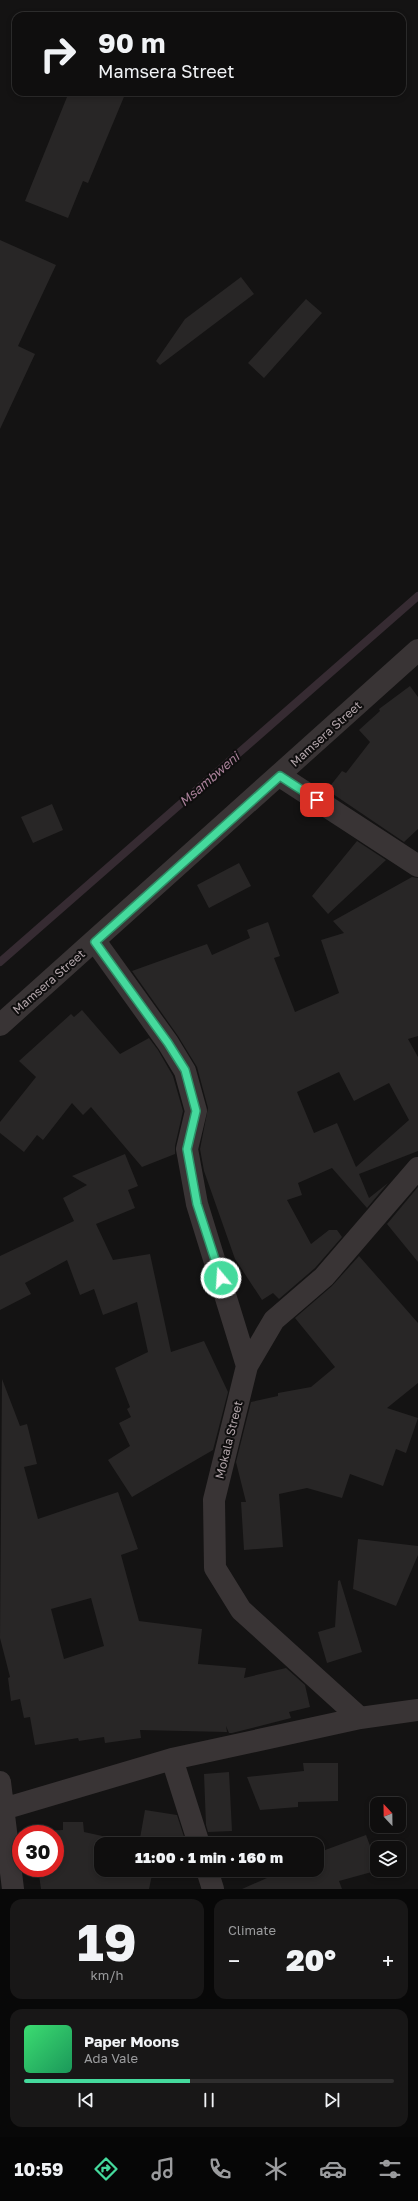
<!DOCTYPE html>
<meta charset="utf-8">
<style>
body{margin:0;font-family:"Golos Text",sans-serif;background:#181717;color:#f1f3f6;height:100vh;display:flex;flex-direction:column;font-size:15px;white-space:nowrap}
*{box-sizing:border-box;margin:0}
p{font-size:13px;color:#9b9c9e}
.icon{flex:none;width:22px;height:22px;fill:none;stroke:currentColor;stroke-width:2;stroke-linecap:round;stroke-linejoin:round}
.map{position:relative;height:1889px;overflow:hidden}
.drawer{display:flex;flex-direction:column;gap:10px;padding:10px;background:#080808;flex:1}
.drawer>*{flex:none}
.top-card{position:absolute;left:12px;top:12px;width:394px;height:84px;border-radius:12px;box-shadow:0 2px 6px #0003,0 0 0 1px #2f2e2e;background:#0f0e0e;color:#f1f3f6;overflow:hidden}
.needle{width:26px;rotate:338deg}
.buttons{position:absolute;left:370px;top:1797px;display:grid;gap:8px}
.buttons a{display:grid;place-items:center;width:36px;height:36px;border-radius:8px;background:#0f0e0e;box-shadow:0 2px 6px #0003,0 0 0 1px #2f2e2e;font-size:20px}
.speed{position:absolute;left:12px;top:1825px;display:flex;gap:8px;font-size:20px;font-weight:700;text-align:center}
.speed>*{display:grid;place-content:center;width:52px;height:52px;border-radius:50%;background:#0f0e0e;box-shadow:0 2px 6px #0003,0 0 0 1px #2f2e2e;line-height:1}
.speed .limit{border:6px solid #d22;background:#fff;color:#111}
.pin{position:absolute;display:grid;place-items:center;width:34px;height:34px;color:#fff;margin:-17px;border-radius:8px;box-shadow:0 2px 6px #0006}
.me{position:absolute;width:44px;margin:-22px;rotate:342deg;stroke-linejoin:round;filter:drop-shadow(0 0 3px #0008)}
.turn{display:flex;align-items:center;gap:14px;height:84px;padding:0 20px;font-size:18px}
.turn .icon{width:52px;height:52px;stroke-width:2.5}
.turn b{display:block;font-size:28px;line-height:34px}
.big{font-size:30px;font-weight:800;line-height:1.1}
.drawer .card{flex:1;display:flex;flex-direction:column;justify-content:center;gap:6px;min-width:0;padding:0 14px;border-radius:12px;background:#181717}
.drawer .dial{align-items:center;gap:0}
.dial b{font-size:52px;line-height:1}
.song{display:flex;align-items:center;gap:12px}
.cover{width:48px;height:48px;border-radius:6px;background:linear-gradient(135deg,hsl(140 70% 55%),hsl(150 70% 35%))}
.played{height:4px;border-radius:2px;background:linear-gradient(90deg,#45da9d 45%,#2f2e2e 45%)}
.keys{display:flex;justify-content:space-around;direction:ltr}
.heat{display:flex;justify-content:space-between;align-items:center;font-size:22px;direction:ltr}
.drawer .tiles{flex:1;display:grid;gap:10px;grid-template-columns:1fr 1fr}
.card:last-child{grid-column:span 2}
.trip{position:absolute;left:94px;top:1837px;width:230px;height:40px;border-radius:12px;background:#0f0e0e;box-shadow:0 2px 6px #0003,0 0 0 1px #2f2e2e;font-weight:800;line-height:40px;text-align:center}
.tabs{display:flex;height:64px;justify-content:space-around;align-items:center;background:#060606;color:#9b9c9e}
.tabs .icon{width:28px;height:28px}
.tabs .current{color:#45da9d}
.tabs b{font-size:18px;color:#f1f3f6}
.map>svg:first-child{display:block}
</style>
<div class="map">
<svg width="418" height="1889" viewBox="0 0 418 1889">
<rect width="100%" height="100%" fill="#141313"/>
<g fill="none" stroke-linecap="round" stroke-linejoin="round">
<path stroke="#362b32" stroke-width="8" d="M 0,962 L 418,596"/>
</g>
<path fill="#282626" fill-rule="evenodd" d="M 69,92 L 126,92 L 88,183 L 83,181 L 68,218 L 25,201 Z
M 0,240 L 56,265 L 18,346 L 35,354 L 0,429 Z
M 241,277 L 254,294 L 160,365 L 156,361 L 185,319 Z
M 306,299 L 322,313 L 264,378 L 248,363 Z
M 410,686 L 418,697 L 418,829 L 404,842 L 327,790 L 342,771 L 346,773 L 370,742 L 359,730 L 380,711 L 379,709 Z
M 52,804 L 63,830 L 33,843 L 21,817 Z
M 357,841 L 386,860 L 328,914 L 312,896 Z
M 239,863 L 251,886 L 209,908 L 197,885 Z
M 412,877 L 418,878 L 418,1036 L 408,1039 L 418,1057 L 418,1151 L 359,1174 L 369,1198 L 388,1183 L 367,1208 L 332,1168 L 298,1183 L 302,1195 L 287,1200 L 311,1244 L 329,1230 L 337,1230 L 342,1237 L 315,1268 L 279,1299 L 273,1293 L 262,1300 L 235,1259 L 204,1171 L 200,1149 L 208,1108 L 197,1067 L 178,1036 L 132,971 L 207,944 L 212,955 L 250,938 L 247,930 L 268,922 L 280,956 L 274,958 L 295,1012 L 339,993 L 321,940 L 344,933 L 333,921 ZM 339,1072 L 354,1101 L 389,1083 L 409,1120 L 356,1167 L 337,1123 L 314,1133 L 297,1092 Z
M 82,1010 L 120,1054 L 149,1038 L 158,1050 L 173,1076 L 183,1111 L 175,1146 L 175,1154 L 142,1167 L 91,1107 L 83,1115 L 72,1103 L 43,1140 L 37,1135 L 24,1152 L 0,1133 L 0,1122 L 36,1077 L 19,1061 L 71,1014 L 74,1017 Z
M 125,1154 L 138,1186 L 128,1190 L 135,1208 L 96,1224 L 113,1260 L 150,1254 L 171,1352 L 204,1341 L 228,1392 L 213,1450 L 132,1497 L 108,1460 L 130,1446 L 119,1423 L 131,1417 L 127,1409 L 130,1407 L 115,1368 L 148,1352 L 137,1302 L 103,1315 L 94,1289 L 80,1295 L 67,1260 L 25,1283 L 31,1294 L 0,1310 L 0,1256 L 74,1221 L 63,1198 L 87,1185 L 72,1176 Z
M 418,1187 L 418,1262 L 387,1224 Z
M 359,1256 L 418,1323 L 418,1383 L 387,1408 L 418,1418 L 406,1453 L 396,1449 L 383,1486 L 350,1474 L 342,1498 L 307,1488 L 279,1494 L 283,1547 L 244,1550 L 241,1502 L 246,1502 L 236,1462 L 251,1402 L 278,1396 L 278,1393 L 311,1387 L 335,1367 L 295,1318 L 332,1286 Z
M 2,1379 L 20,1426 L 27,1424 L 37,1464 L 24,1467 L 38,1519 L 118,1492 L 138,1549 L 121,1555 L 139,1621 L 202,1629 L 198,1664 L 246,1668 L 244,1678 L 286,1668 L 305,1685 L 310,1707 L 289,1712 L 291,1718 L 232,1733 L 229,1733 L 226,1726 L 227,1732 L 140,1730 L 141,1738 L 105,1743 L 104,1737 L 79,1741 L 78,1738 L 35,1745 L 30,1717 L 24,1718 L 20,1699 L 11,1701 L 8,1678 L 10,1677 L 0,1638 ZM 91,1598 L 104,1646 L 64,1659 L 51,1609 Z
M 358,1539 L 418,1546 L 418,1555 L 396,1606 L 353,1589 Z
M 340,1580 L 362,1652 L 327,1663 L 318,1632 L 335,1627 L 338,1581 Z
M 303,1763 L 338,1763 L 338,1801 L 298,1802 L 298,1807 L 260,1810 L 247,1777 L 304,1771 Z
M 229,1772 L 232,1831 L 208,1832 L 206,1825 L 204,1774 Z
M 145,1810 L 177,1815 L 185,1840 L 184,1844 L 101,1844 L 101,1870 L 153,1870 L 149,1889 L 41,1889 L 38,1868 L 55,1868 L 55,1834 L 37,1834 L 37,1831 L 63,1830 L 63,1822 L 83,1822 L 84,1832 L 139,1844 Z
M 366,1835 L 379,1870 L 339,1881 L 342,1889 L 242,1889 L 285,1870 L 317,1870 L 317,1853 Z"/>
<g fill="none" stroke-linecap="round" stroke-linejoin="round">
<path stroke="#393435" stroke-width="22" d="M 280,776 L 418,866
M 95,941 L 168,1043 L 185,1071 L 196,1111 L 187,1149 L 197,1204 L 247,1366
M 0,1025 L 418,650
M 360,1718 L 241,1610 L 215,1568 L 214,1500 L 247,1366 L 274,1320 L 324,1277 L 418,1168
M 172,1759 L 199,1844
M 0,1782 L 13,1889
M 0,1810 L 172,1759 L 360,1718 L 418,1710
M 207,1870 L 213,1889"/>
</g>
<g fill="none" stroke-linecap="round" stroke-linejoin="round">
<g stroke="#2d8e66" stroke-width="10">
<path id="route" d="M 221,1278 L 197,1204 L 187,1149 L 196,1111 L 185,1070 L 168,1043 L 95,942 L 280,776 L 317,800"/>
</g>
<use href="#route" stroke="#45da9d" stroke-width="7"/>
</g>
<g text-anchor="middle" stroke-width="4" stroke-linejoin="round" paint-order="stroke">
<g font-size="12" fill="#b3a6ab" stroke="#0f0e0e">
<text transform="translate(326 734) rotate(-42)" y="4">Mamsera Street</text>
<text transform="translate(49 982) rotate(-41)" y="4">Mamsera Street</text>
<text transform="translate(229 1440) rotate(-76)" y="4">Mokala Street</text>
</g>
<g font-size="13" font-style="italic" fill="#aa819a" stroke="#0f0e0e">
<text transform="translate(209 779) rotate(-41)" y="5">Msambweni</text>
</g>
</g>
</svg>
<div class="buttons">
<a><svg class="needle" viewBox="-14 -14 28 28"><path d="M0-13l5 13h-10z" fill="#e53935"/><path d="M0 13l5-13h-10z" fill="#9b9c9e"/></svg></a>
<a><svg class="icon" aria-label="layers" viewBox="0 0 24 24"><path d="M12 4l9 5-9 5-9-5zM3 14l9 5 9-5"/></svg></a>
</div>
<div class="speed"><div class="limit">30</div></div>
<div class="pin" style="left:317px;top:800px;background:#d93025"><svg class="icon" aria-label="arrive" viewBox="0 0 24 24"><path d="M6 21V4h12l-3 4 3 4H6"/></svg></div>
<svg class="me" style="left:221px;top:1278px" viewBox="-20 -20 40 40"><circle r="17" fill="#45da9d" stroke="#fff" stroke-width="3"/><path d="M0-11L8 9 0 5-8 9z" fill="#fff"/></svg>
<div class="trip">11:00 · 1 min · 160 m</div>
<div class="top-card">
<div class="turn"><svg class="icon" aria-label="right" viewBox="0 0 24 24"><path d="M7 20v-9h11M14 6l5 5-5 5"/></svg><div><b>90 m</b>Mamsera Street</div></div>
</div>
</div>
<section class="drawer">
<div class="tiles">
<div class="card dial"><b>19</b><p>km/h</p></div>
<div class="card"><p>Climate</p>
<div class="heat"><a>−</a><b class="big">20°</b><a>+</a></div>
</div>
<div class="card">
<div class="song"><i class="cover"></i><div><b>Paper Moons</b><p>Ada Vale</p></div></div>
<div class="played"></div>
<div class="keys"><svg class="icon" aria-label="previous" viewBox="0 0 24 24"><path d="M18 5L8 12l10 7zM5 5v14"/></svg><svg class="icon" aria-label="pause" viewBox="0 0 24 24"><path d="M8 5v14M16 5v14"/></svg><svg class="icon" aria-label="next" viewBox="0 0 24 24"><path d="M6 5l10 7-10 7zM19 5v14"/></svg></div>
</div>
</div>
</section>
<nav class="tabs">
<b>10:59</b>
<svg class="icon current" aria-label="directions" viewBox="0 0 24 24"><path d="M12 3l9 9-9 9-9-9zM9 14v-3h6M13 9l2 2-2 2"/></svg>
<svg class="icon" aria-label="music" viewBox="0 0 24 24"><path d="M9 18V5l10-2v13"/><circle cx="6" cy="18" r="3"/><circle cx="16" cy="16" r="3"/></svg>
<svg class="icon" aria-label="phone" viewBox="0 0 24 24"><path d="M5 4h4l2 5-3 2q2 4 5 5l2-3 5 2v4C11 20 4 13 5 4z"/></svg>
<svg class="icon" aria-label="climate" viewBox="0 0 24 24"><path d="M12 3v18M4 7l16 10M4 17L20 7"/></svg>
<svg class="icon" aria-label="car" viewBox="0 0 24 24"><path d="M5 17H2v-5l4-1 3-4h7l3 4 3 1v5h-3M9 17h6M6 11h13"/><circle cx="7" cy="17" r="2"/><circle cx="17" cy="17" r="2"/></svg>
<svg class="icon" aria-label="filters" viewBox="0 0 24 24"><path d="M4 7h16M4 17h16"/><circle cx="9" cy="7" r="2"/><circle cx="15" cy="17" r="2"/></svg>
</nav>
